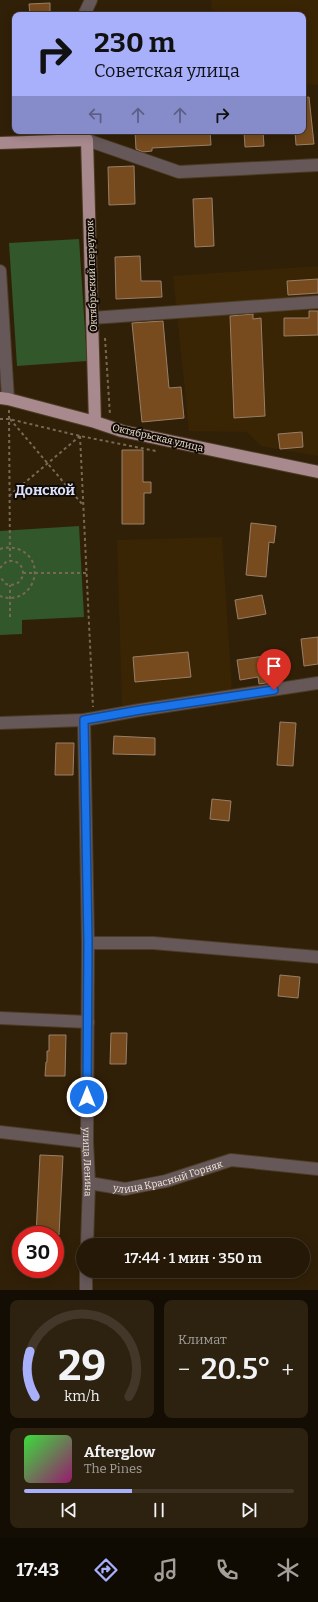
<!DOCTYPE html>
<html lang="ru">
<meta charset="utf-8">
<style>
body{margin:0;font-family:Bitter,serif;background:#2d2110;color:#f1f3f6;height:100vh;display:flex;flex-direction:column;font-size:15px;white-space:nowrap}
*{box-sizing:border-box;margin:0}
p{font-size:13px;color:#a3a09b}
.icon{flex:none;width:22px;height:22px;fill:none;stroke:currentColor;stroke-width:2;stroke-linecap:round;stroke-linejoin:round}
.map{position:relative;height:1290px;overflow:hidden}
.details{display:flex;flex-direction:column;gap:10px;padding:10px;background:#140d03;flex:1}
.details>*{flex:none}
.top-card{position:absolute;left:12px;top:12px;width:294px;height:122px;border-radius:8px;box-shadow:0 2px 10px #0003,0 0 0 1px #423728;background:#a8b0fc;color:#111;overflow:hidden}
.speed{position:absolute;left:12px;top:1226px;display:flex;gap:8px;font-size:20px;font-weight:700;text-align:center}
.speed>*{display:grid;place-content:center;width:52px;height:52px;border-radius:50%;background:#251806;box-shadow:0 2px 10px #0003,0 0 0 1px #423728;line-height:1}
.speed .limit{border:6px solid #d22;background:#fff;color:#111}
.pin{position:absolute;display:grid;place-items:center;width:34px;height:34px;color:#fff;margin:-41px -17px;border-radius:50% 50% 50% 0;rotate:-45deg;box-shadow:0 0 4px #0007}
.pin .icon{rotate:45deg}
.me{position:absolute;width:44px;margin:-22px;rotate:0deg;stroke-linejoin:round;filter:drop-shadow(0 0 3px #0008)}
.turn{display:flex;align-items:center;gap:14px;height:84px;padding:0 16px;font-size:18px}
.turn .icon{width:52px;height:52px;stroke-width:2.5}
.turn b{display:block;font-size:28px;line-height:34px}
.lanes{display:flex;align-items:center;height:38px;padding:0 16px;background:#0003;justify-content:center;gap:20px;direction:ltr}
.lanes .off{opacity:.35}
.big{font-size:30px;font-weight:600;line-height:1.1}
.details .tile{flex:1;display:flex;flex-direction:column;justify-content:center;gap:6px;min-width:0;padding:0 14px;border-radius:8px;background:#2d2110}
.details .dial{align-items:center;gap:0}
.dial svg{height:104px;overflow:visible;fill:none;stroke:#423728;stroke-width:7;stroke-linecap:round;text-anchor:middle}
.dial text{fill:#f1f3f6;stroke:none}
.song{display:flex;align-items:center;gap:12px}
.cover{width:48px;height:48px;border-radius:6px;background:linear-gradient(135deg,hsl(120 70% 55%),hsl(320 70% 35%))}
.played{height:4px;border-radius:2px;background:linear-gradient(90deg,#a8b0fc 40%,#423728 40%)}
.keys{display:flex;justify-content:space-around;direction:ltr}
.heat{display:flex;justify-content:space-between;align-items:center;font-size:22px;direction:ltr}
.details .tiles{flex:1;display:grid;gap:10px;grid-template-columns:1fr 1fr}
.tile:last-child{grid-column:span 2}
.trip{position:absolute;left:76px;top:1238px;width:234px;height:40px;border-radius:20px;background:#251806;box-shadow:0 2px 10px #0003,0 0 0 1px #423728;font-weight:600;line-height:40px;text-align:center}
.dock{display:flex;height:64px;justify-content:space-around;align-items:center;background:#0f0a02;color:#a3a09b}
.dock .icon{width:28px;height:28px}
.dock .selected{color:#a8b0fc}
.dock b{font-size:18px;color:#f1f3f6}
.map>svg:first-child{display:block}
</style>
<div class="map">
<svg width="318" height="1290" viewBox="0 0 318 1290">
<rect width="100%" height="100%" fill="#312008"/>
<path fill="#392404" d="M 211,0 L 318,0 L 318,85 L 303,84 L 303,15 L 212,15 Z
M 318,266 L 318,456 L 261,446 L 247,432 L 189,431 L 173,276 Z
M 222,537 L 232,690 L 122,706 L 117,540 Z"/>
<path fill="#31572b" d="M 79,239 L 87,361 L 17,366 L 9,243 Z
M 79,526 L 84,617 L 22,620 L 22,634 L 0,635 L 0,531 Z"/>
<path fill="#774b1e" stroke="#987f69" d="M 50,3 L 50,15 L 30,15 L 29,4 Z
M 309,97 L 314,144 L 296,145 L 295,131 L 303,131 L 303,98 Z
M 135,131 L 210,131 L 211,145 L 152,148 L 152,151 L 143,152 L 136,149 Z
M 244,131 L 263,131 L 264,146 L 245,147 Z
M 134,166 L 135,204 L 109,205 L 108,167 Z
M 212,198 L 214,246 L 195,247 L 193,199 Z
M 140,256 L 141,281 L 161,281 L 162,297 L 116,299 L 115,257 Z
M 318,279 L 318,293 L 288,295 L 287,281 Z
M 309,311 L 318,311 L 318,335 L 284,336 L 284,318 L 309,318 Z
M 253,314 L 253,319 L 261,318 L 265,416 L 234,418 L 230,316 Z
M 163,321 L 169,388 L 181,387 L 184,418 L 142,422 L 132,323 Z
M 302,432 L 303,447 L 280,449 L 278,434 Z
M 122,450 L 143,450 L 143,482 L 151,482 L 151,493 L 144,493 L 144,524 L 122,524 Z
M 251,523 L 276,526 L 274,543 L 269,542 L 266,577 L 246,575 Z
M 262,595 L 266,614 L 238,619 L 235,600 Z
M 318,637 L 318,664 L 304,666 L 301,639 Z
M 188,652 L 191,677 L 135,682 L 133,657 Z
M 284,653 L 286,673 L 271,675 L 272,682 L 259,684 L 258,677 L 240,680 L 237,660 Z
M 280,722 L 296,723 L 293,766 L 277,765 Z
M 114,736 L 155,738 L 155,755 L 113,754 Z
M 56,743 L 74,743 L 73,775 L 55,775 Z
M 212,799 L 231,801 L 229,821 L 210,819 Z
M 280,975 L 300,977 L 298,998 L 278,996 Z
M 111,1033 L 127,1033 L 126,1064 L 110,1064 Z
M 49,1035 L 66,1035 L 65,1076 L 45,1076 L 46,1062 L 47,1062 L 47,1051 L 49,1051 Z
M 40,1155 L 63,1156 L 59,1235 L 36,1235 Z"/>
<g fill="none" stroke-linecap="round" stroke-linejoin="round">
<g stroke="#4c3c25" stroke-width="14">
<g id="minor">
<path d="M 84,15 L 91,0"/>
<path d="M 87,131 L 87,140 L 179,172 L 318,165"/>
<path d="M 0,271 L 8,399"/>
<path d="M 92,318 L 318,302"/>
<path id="s1" d="M 84,720 L 88,943 L 87,1142 L 89,1183 L 87,1245"/>
<path d="M 0,723 L 84,720 L 140,710 L 318,683"/>
<path d="M 88,943 L 153,943 L 318,957"/>
<path d="M 0,1018 L 88,1022"/>
<path d="M 0,1132 L 87,1142"/>
<path id="s2" d="M 89,1183 L 125,1189 L 166,1181 L 231,1160 L 318,1169"/>
<path d="M 86,1290 L 86,1271"/>
</g>
</g>
<g stroke="#4c3c25" stroke-width="14">
<path id="major" d="M 0,143 L 87,140 L 95,422
M 0,398 L 8,399 L 95,422 L 122,431 L 318,472"/>
</g>
<path stroke="#786955" stroke-width="2" stroke-dasharray="3 3" stroke-linecap="butt" d="M 105,338 L 110,415
M 9,410 L 10,561
M 0,419 L 9,419 L 80,436 L 156,451
M 10,419 L 82,504
M 80,436 L 93,707
M 9,496 L 80,436
M 0,549 C 6,547 12,547 18,549 C 50,561 32,608 0,596
M 0,568 L 6,562 C 28,555 29,590 6,584 L 0,577
M 23,573 L 87,573
M 10,617 L 10,585"/>
<use href="#minor" stroke="#665759" stroke-width="12"/>
<use href="#major" stroke="#a8898d" stroke-width="12"/>
</g>
<g fill="none" stroke-linecap="round" stroke-linejoin="round">
<g stroke="#114b97" stroke-width="10">
<path id="route" d="M 87,1097 L 88,943 L 84,720 L 140,710 L 274,690"/>
</g>
<use href="#route" stroke="#1a73e8" stroke-width="7"/>
</g>
<g text-anchor="middle" stroke-width="4" stroke-linejoin="round" paint-order="stroke">
<g font-size="10" fill="#f2e6d8" stroke="#130c04">
<text transform="translate(91 276) rotate(-92)" y="4">Октябрьский переулок</text>
<text transform="translate(158 437) rotate(13)" y="4">Октябрьская улица</text>
<text dy="4" stroke="none"><textPath href="#s1" startOffset="442">улица Ленина</textPath></text>
<text dy="4" stroke="none"><textPath href="#s2" startOffset="81">улица Красный Горняк</textPath></text>
</g>
<g font-size="14" font-weight="bold" fill="#dde2ff" stroke="#130c04">
<text x="45" y="495">Донской</text>
</g>
</g>
</svg>
<div class="speed"><div class="limit">30</div></div>
<div class="pin" style="left:274px;top:690px;background:#d93025"><svg class="icon" aria-label="arrive" viewBox="0 0 24 24"><path d="M6 21V4h12l-3 4 3 4H6"/></svg></div>
<svg class="me" style="left:87px;top:1097px" viewBox="-20 -20 40 40"><circle r="17" fill="#1a73e8" stroke="#fff" stroke-width="3"/><path d="M0-11L8 9 0 5-8 9z" fill="#fff"/></svg>
<div class="trip">17:44 · 1 мин · 350 m</div>
<div class="top-card">
<div class="turn"><svg class="icon" aria-label="right" viewBox="0 0 24 24"><path d="M7 20v-9h11M14 6l5 5-5 5"/></svg><div><b>230 m</b>Советская улица</div></div>
<div class="lanes"><svg class="icon off" aria-label="left" viewBox="0 0 24 24"><path d="M17 20v-9H6M10 6l-5 5 5 5"/></svg><svg class="icon off" aria-label="ahead" viewBox="0 0 24 24"><path d="M12 20V5M6 11l6-6 6 6"/></svg><svg class="icon off" aria-label="ahead" viewBox="0 0 24 24"><path d="M12 20V5M6 11l6-6 6 6"/></svg><svg class="icon" aria-label="right" viewBox="0 0 24 24"><path d="M7 20v-9h11M14 6l5 5-5 5"/></svg></div>
</div>
</div>
<section class="details">
<div class="tiles">
<div class="tile dial"><svg viewBox="0 0 100 80">
<path d="M14 69A42 42 0 1 1 86 69"/>
<path d="M14 69A42 42 0 0 1 10 34" stroke="#a8b0fc"/>
<text x="50" y="56" font-size="32" font-weight="700">29</text>
<text x="50" y="72" font-size="11">km/h</text>
</svg></div>
<div class="tile"><p>Климат</p>
<div class="heat"><a>−</a><b class="big">20.5°</b><a>+</a></div>
</div>
<div class="tile">
<div class="song"><i class="cover"></i><div><b>Afterglow</b><p>The Pines</p></div></div>
<div class="played"></div>
<div class="keys"><svg class="icon" aria-label="previous" viewBox="0 0 24 24"><path d="M18 5L8 12l10 7zM5 5v14"/></svg><svg class="icon" aria-label="pause" viewBox="0 0 24 24"><path d="M8 5v14M16 5v14"/></svg><svg class="icon" aria-label="next" viewBox="0 0 24 24"><path d="M6 5l10 7-10 7zM19 5v14"/></svg></div>
</div>
</div>
</section>
<nav class="dock">
<b>17:43</b>
<svg class="icon selected" aria-label="directions" viewBox="0 0 24 24"><path d="M12 3l9 9-9 9-9-9zM9 14v-3h6M13 9l2 2-2 2"/></svg>
<svg class="icon" aria-label="music" viewBox="0 0 24 24"><path d="M9 18V5l10-2v13"/><circle cx="6" cy="18" r="3"/><circle cx="16" cy="16" r="3"/></svg>
<svg class="icon" aria-label="phone" viewBox="0 0 24 24"><path d="M5 4h4l2 5-3 2q2 4 5 5l2-3 5 2v4C11 20 4 13 5 4z"/></svg>
<svg class="icon" aria-label="climate" viewBox="0 0 24 24"><path d="M12 3v18M4 7l16 10M4 17L20 7"/></svg>
</nav>
